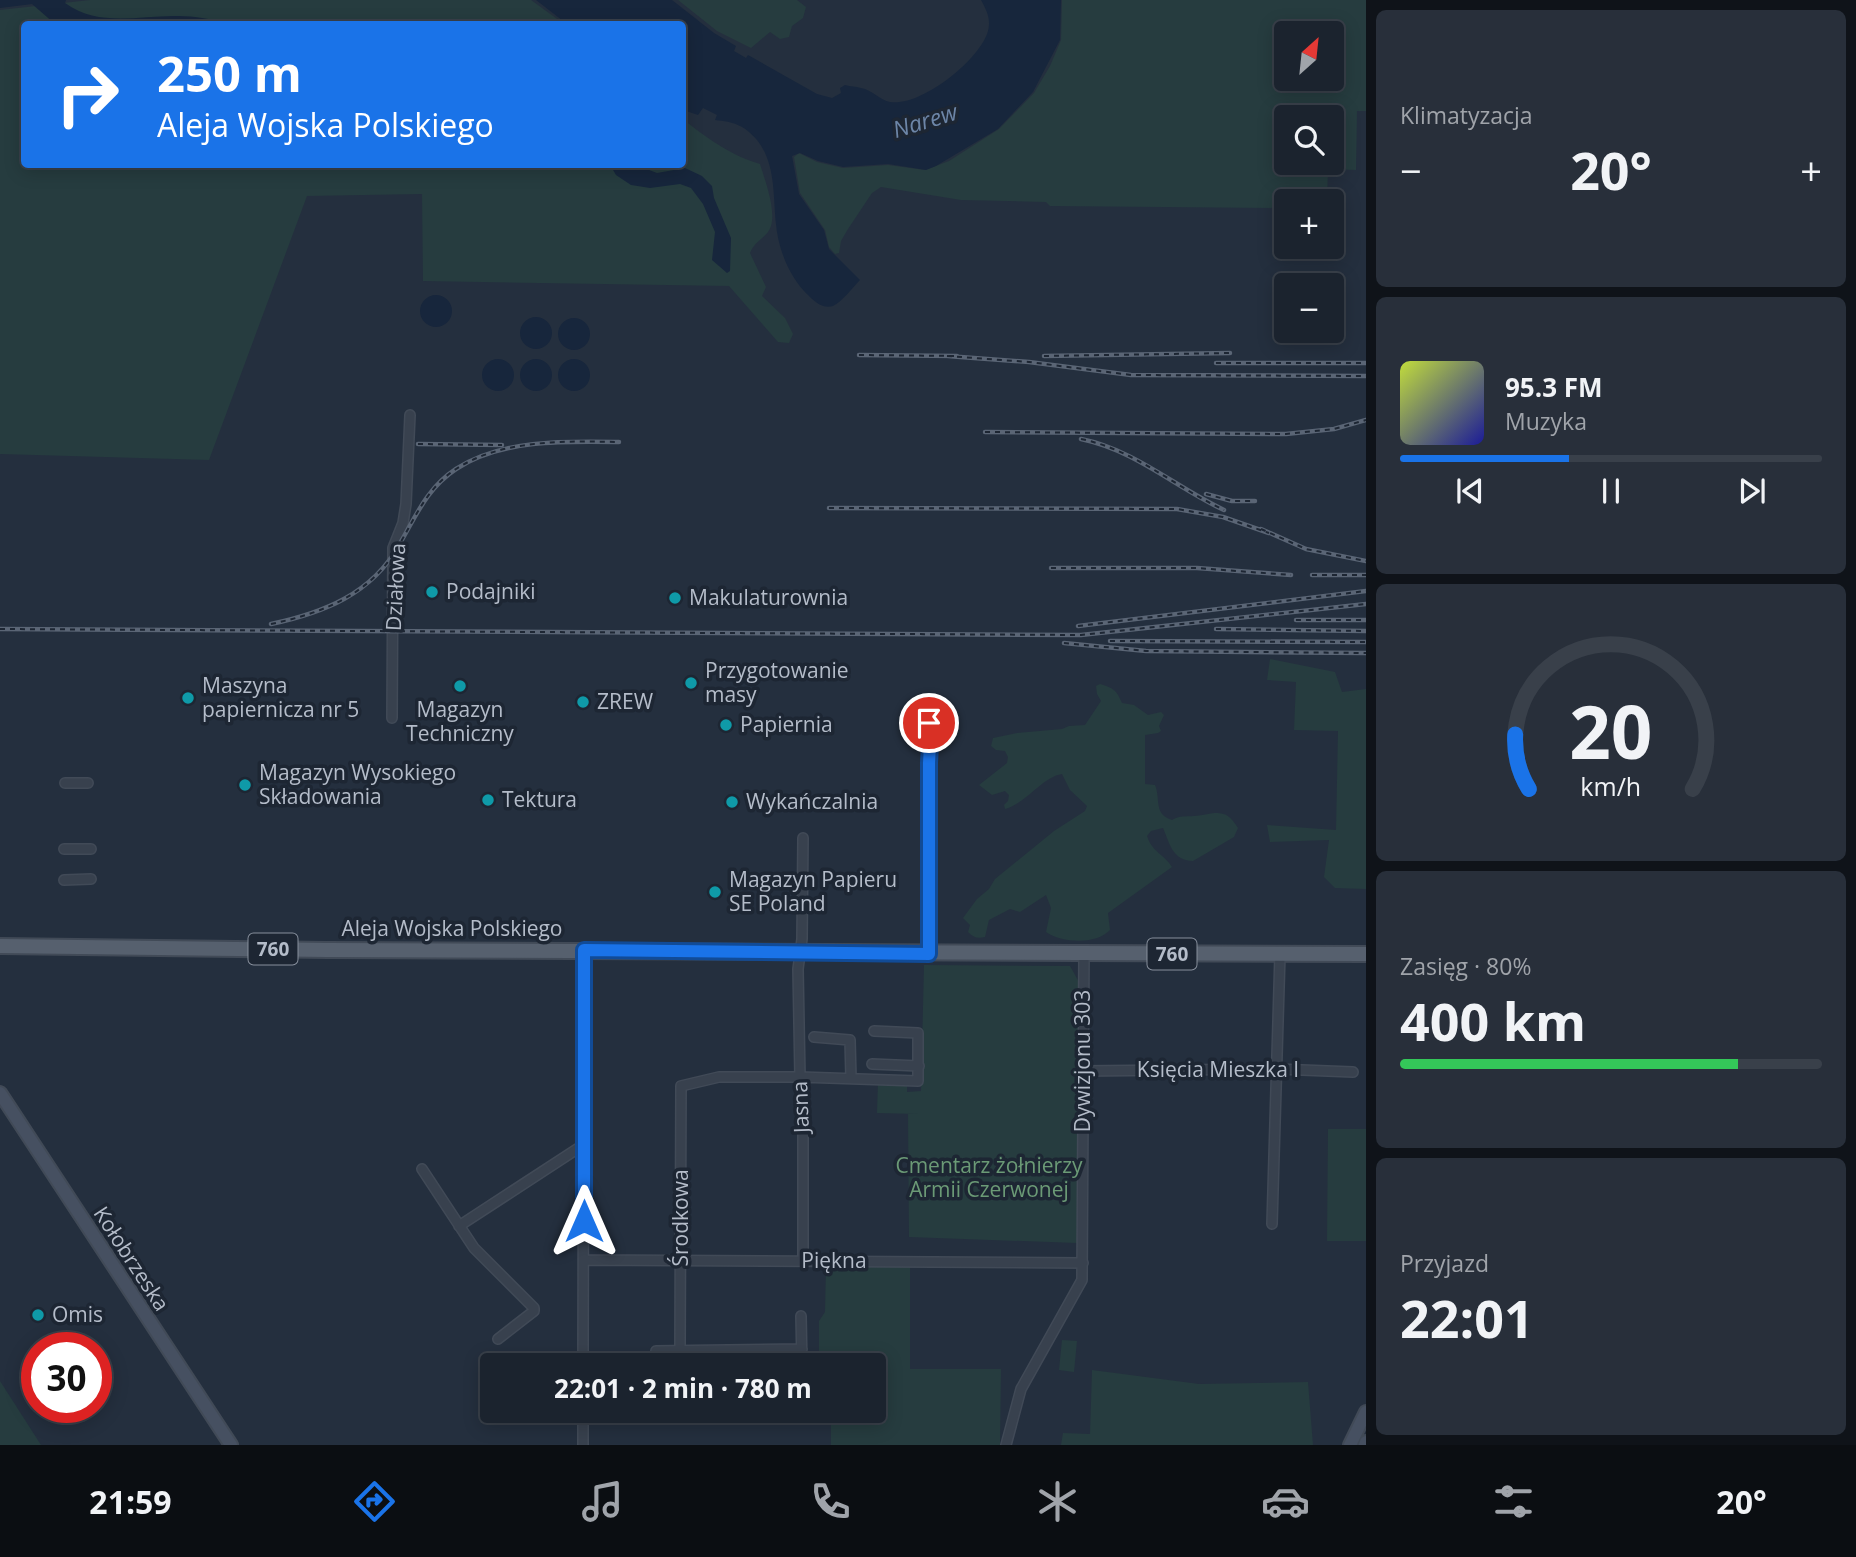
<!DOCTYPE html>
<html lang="pl">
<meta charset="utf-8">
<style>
body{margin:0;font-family:"Open Sans",sans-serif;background:#282f3a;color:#f1f3f6;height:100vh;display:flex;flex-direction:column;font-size:26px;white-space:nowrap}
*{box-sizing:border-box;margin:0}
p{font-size:23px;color:#a0a4aa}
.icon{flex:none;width:38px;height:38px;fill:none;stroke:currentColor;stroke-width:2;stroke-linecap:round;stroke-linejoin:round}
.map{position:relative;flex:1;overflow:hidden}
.details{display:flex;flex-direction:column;gap:10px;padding:10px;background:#0f1319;width:490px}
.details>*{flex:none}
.guide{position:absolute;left:21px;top:21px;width:665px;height:147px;border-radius:7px;box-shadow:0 4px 18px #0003,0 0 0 2px #39404a;background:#1a73e8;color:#fff;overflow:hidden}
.needle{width:46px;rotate:27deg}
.tools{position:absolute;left:1274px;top:21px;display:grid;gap:14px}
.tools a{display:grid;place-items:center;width:70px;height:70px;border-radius:7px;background:#1b232e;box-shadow:0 4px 18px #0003,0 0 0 2px #39404a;font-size:35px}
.speed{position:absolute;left:21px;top:1332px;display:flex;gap:14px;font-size:35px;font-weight:700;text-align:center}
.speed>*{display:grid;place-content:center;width:91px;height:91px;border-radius:50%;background:#1b232e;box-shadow:0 4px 18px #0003,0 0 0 2px #39404a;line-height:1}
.speed .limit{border:10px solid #d22;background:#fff;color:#111}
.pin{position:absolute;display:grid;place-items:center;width:60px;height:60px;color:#fff;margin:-30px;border:4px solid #fff;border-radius:50%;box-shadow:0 2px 7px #0007}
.me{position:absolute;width:77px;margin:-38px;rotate:0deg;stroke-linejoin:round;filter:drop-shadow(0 0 5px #0008)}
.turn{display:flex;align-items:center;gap:24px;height:147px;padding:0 21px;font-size:32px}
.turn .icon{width:91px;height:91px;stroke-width:2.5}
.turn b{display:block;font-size:49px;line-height:60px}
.big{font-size:52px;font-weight:700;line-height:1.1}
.details .widget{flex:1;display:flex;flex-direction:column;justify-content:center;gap:10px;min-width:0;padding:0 24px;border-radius:10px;background:#282f3a}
.details .dial{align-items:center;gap:0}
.dial svg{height:182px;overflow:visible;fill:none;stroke:#39404a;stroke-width:7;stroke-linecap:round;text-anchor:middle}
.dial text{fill:#f1f3f6;stroke:none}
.song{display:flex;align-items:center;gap:21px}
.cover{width:84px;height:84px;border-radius:10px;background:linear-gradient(135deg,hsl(70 70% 55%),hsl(240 70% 35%))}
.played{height:7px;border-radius:4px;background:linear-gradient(90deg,#1a73e8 40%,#39404a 40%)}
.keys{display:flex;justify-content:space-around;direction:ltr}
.heat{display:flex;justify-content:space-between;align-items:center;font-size:38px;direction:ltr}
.charge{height:10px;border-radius:5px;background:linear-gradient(90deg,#34c759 80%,#39404a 0)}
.trip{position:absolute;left:480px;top:1353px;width:406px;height:70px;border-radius:7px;background:#1b232e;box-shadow:0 4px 18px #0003,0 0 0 2px #39404a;font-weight:700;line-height:70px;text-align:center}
.tabs{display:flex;height:112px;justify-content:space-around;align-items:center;background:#0b0e12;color:#a0a4aa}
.tabs .icon{width:49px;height:49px}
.tabs .current{color:#1a73e8}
.tabs b{font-size:32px;color:#f1f3f6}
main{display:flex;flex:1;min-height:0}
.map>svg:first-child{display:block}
</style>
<main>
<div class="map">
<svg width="1366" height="1445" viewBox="0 0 1366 1445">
<rect width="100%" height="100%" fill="#242f3e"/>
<path fill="#263c3f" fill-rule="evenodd" d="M 90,0 L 531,0 L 564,24 L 24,24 L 24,164 L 682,164 L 683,119 C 705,137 732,156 760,164 C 765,180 776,209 771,226 C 768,237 755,240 750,253 L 766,287 L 762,296 L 785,318 L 793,334 L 789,343 L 778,342 L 729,286 L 423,281 L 422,194 L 307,196 L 209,460 L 0,454 L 0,10 Z
M 678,0 L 797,0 L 806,7 L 803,18 L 792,26 L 789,37 L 780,39 L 770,32 L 751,48 L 717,31 Z
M 1062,0 L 1366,0 L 1366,111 L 1357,111 L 1356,170 L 1328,169 L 1327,201 L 1286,201 L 1286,208 L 1050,206 L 1046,202 L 961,200 L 881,187 L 872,193 L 848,229 L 841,241 L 839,253 L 835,254 L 829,247 L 825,230 L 800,193 L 794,157 L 799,153 L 817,162 L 843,168 L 888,165 L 925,170 L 949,161 L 999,129 L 1034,93 L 1050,66 L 1061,40 ZM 1286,33 L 1332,33 L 1332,79 L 1286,79 ZM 1286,117 L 1332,117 L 1332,163 L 1286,163 Z
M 1270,659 L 1335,672 L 1342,692 L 1366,689 L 1366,889 L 1335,888 L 1324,877 L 1329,840 L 1270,842 L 1267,825 L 1336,830 L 1338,731 L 1294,730 L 1296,682 L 1267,680 Z
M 1100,684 C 1114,688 1117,691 1122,703 L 1134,705 L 1148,715 L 1161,712 L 1164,715 L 1159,726 L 1161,731 L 1158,733 L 1145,735 L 1145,784 L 1155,785 C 1161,799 1153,814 1172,820 C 1180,815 1185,817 1194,816 C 1215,814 1225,806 1238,828 L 1234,837 L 1193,861 C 1172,860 1170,844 1163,828 L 1151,831 L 1147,836 C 1152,852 1164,854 1172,867 L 1108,913 L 1110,930 C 1096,945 1062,943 1046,932 L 1051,908 L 1046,895 L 1020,912 L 1010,909 L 989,920 L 985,937 C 977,939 973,937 968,932 L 970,925 L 963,918 L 977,899 L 989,889 L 995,879 L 1054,831 L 1085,811 L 1087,806 L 1070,790 L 1062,774 C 1042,777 1027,803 1005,809 L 1004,805 L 1008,801 L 1009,795 L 1005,791 L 992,795 L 979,785 L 1007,763 L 1008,757 L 1005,751 L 996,750 L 991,746 L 993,738 L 1017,733 L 1062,729 L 1069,726 L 1085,725 L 1101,701 L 1097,694 L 1096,686 Z
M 924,965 L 1070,966 L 1079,982 L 1080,1116 L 1077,1117 L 1077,1243 L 909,1237 L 908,1114 L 918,1114 L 877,1113 L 878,1083 L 907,1083 L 907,1092 L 921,1091 Z
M 1328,1129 L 1366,1129 L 1366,1241 L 1327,1241 Z
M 826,1267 L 910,1267 L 910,1369 L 1001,1369 L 1000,1445 L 831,1445 L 831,1411 L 873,1410 L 873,1365 L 819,1365 L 819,1321 L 825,1312 Z
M 1062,1340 L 1077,1341 L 1074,1372 L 1059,1370 Z
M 1092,1370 L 1199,1384 L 1308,1382 L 1313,1445 L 1061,1445 L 1063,1433 L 1090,1434 Z
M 0,1381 L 41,1445 L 0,1445 Z"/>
<path fill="#17263c" d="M 0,0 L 66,0 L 65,3 C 100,28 139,15 178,16 C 195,16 212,19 228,24 L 55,24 L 32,4 L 0,8 Z
M 536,0 L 672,0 L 714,33 L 736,46 L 734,51 L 746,58 L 748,55 L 817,94 L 832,98 L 841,93 L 840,88 L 845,85 C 851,87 855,86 861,88 C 872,90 880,100 890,102 C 921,107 980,60 988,31 C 991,19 987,11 981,0 L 1061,0 L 1060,40 L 1033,92 L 998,129 L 936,166 L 926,170 L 888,164 L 843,167 L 818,161 L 800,153 L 792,156 L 799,194 L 824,230 L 829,249 L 860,280 C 853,287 842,302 833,306 C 823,309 815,302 809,296 C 790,279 778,249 776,224 C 773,196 776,164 757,140 C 744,125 734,122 715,120 L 717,115 L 703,108 L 698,115 L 683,110 L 682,24 L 567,24 Z
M 610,165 L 636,165 L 657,173 L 685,168 L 702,176 L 712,186 L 714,198 L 731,238 L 730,271 L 727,273 L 712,260 L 715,232 L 703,204 L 691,188 L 680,184 L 650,188 L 631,185 L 616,175 Z
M420 311a16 16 0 1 1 32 0a16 16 0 1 1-32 0Z
M520 333a16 16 0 1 1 32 0a16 16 0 1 1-32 0Z
M558 334a16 16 0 1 1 32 0a16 16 0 1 1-32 0Z
M482 375a16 16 0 1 1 32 0a16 16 0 1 1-32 0Z
M520 375a16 16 0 1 1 32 0a16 16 0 1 1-32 0Z
M558 375a16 16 0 1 1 32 0a16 16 0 1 1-32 0Z"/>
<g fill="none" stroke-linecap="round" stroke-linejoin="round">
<g stroke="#414a57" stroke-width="12">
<path id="street" d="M 392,718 L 393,548 L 403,523 L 406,504 L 410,415
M 929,723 L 931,726 L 929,763 L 929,954
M 65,783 L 88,783
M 64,849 L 91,849
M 64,880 L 91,879
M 814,1037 L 850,1040 L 851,1078
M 872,1064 L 919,1066
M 1083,1071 L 1277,1069 L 1353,1072
M 422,1169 L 474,1248 L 534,1308 L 534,1311 L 498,1339
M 1272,1224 L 1280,954
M 459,1226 L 577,1149 L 584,1147
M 584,1260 L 1083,1263
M 803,1261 L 803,1084 L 800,1077 L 798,969 L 802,939 L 803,838
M 801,1316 L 802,1365
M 680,1350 L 681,1086 L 719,1077 L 800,1077 L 918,1081 L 918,1033 L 874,1031
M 656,1351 L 802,1349
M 583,1365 L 584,950
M 583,1445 L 583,1410
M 1006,1445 L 1021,1389 L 1082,1280 L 1084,953"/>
</g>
<g stroke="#414a57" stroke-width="16">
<path id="secondary" d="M 0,1093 L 231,1445
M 1350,1445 L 1366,1412
M 1365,1445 L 1366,1442"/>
</g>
<g stroke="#414a57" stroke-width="18">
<path id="primary" d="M 0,946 L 327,950 L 1366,954"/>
</g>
<use href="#street" stroke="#38414e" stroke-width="9"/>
<use href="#secondary" stroke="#465061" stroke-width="12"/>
<use href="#primary" stroke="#56606e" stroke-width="14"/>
<g stroke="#5a6575" stroke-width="4.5">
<path id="rail" d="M 859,355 L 957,356
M 947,356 L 1029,362 L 1131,375 L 1366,376
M 1044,356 L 1230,353
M 1216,363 L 1366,363
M 985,432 L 1286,434 L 1334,429 L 1366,420
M 1081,439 C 1135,450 1175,487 1224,510
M 418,444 L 502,445
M 1206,494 L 1232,501 L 1255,501
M 829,508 L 1177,509 L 1223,517 L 1269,533
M 1261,529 L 1306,549 L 1366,561
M 1051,568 L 1197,568 L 1291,575
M 1312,575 L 1366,575
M 1296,620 L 1366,620
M 271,624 C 323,613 372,594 399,545 C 416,516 427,488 456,469 C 502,439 566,441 619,442
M 1078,626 L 1366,591
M 0,629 L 1081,635 L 1366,604
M 1216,629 L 1366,631
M 1110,641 L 1366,642
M 1064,643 L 1146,651 L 1366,653"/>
</g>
<use href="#rail" stroke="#1d2633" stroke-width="2" stroke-dasharray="5" stroke-linecap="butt"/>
</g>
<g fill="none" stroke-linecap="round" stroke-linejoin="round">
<g stroke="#114b97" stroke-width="18">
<path id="route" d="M 584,1221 L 584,950 L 929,954 L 929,763 L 931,726 L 929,723"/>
</g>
<use href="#route" stroke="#1a73e8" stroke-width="12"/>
</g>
<g fill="#0f9aa8" stroke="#1d2633" stroke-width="2.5">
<circle cx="432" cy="592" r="7"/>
<circle cx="675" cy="598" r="7"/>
<circle cx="691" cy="683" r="7"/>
<circle cx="460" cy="686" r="7"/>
<circle cx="188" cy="698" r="7"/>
<circle cx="583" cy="702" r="7"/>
<circle cx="726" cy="725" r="7"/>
<circle cx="245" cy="785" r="7"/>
<circle cx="488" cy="800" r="7"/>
<circle cx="732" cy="802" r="7"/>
<circle cx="715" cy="892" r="7"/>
<circle cx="38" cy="1315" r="7"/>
</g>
<g text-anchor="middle" stroke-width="7" stroke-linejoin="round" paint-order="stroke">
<g fill="#1d2633" stroke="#878f9c" stroke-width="2">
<rect x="248.5" y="933.5" width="49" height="31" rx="5"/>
<rect x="1147.5" y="938.5" width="49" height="31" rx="5"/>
</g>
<g font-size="19" font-weight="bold" fill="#b4bcc9">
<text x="273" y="956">760</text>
<text x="1172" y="961">760</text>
</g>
<g font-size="21" fill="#b4bcc9" stroke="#1d2633">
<text transform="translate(396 587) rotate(-87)" y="7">Działowa</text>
<text x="452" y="936">Aleja Wojska Polskiego</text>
<text transform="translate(1083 1061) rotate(-90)" y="7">Dywizjonu 303</text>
<text x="1218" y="1077">Księcia Mieszka I</text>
<text transform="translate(801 1107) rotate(-92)" y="7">Jasna</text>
<text transform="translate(681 1218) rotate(-90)" y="7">Środkowa</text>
<text transform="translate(131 1259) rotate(57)" y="7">Kołobrzeska</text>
<text x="834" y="1268">Piękna</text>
</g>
<g font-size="21" fill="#b4bcc9" stroke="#1d2633" text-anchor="start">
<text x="446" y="599">Podajniki</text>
<text x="689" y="605">Makulaturownia</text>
<text x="705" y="678">Przygotowanie<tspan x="705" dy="24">masy</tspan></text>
<text x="202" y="693">Maszyna<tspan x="202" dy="24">papiernicza nr 5</tspan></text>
<text x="597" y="709">ZREW</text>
<text x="460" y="717" text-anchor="middle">Magazyn<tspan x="460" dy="24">Techniczny</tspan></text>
<text x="740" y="732">Papiernia</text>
<text x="259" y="780">Magazyn Wysokiego<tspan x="259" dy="24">Składowania</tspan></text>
<text x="502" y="807">Tektura</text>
<text x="746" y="809">Wykańczalnia</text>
<text x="729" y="887">Magazyn Papieru<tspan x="729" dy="24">SE Poland</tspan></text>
<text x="52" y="1322">Omis</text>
</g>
<g font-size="21" fill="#6b9a76" stroke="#1d2633">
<text x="989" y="1173">Cmentarz żołnierzy<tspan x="989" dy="24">Armii Czerwonej</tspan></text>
</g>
<g font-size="23" font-style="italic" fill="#6d86a8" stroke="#1d2633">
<text transform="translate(925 121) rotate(-17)" y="8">Narew</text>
</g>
</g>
</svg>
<div class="tools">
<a><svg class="needle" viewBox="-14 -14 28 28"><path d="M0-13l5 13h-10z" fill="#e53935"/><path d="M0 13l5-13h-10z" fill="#a0a4aa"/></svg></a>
<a><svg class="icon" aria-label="search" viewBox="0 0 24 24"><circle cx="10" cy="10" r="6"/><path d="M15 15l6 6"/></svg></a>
<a>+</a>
<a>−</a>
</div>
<div class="speed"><div class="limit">30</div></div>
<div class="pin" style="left:929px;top:723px;background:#d93025"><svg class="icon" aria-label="arrive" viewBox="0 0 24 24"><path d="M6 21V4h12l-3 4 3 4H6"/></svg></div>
<svg class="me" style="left:584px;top:1221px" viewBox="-20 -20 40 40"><path d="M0-17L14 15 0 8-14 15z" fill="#1a73e8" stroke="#fff" stroke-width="4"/></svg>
<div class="trip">22:01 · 2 min · 780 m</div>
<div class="guide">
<div class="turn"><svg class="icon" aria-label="right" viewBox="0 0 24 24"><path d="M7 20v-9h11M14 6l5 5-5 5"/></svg><div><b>250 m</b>Aleja Wojska Polskiego</div></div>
</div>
</div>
<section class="details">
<div class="widget"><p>Klimatyzacja</p>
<div class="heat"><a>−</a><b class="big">20°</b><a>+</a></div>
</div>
<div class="widget">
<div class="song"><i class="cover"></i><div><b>95.3 FM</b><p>Muzyka</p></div></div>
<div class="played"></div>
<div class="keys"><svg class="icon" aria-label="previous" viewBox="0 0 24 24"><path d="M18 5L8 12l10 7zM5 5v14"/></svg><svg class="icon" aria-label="pause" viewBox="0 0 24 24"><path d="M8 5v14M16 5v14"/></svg><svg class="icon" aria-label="next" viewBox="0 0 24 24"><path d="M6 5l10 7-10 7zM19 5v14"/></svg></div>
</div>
<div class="widget dial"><svg viewBox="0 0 100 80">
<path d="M14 69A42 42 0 1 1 86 69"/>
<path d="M14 69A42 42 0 0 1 8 45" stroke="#1a73e8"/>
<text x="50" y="56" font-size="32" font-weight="700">20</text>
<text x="50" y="72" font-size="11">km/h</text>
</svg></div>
<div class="widget"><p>Zasięg · 80%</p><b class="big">400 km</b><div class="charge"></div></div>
<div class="widget"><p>Przyjazd</p><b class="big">22:01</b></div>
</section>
</main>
<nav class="tabs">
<b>21:59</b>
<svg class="icon current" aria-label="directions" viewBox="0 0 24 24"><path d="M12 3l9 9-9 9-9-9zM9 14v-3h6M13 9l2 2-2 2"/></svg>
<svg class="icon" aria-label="music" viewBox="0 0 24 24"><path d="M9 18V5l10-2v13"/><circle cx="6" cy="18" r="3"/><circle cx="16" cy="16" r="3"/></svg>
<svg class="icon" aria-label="phone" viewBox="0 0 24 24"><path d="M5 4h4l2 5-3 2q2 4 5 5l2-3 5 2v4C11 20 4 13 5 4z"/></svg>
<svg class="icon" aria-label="climate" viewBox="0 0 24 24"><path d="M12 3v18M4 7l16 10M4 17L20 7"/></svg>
<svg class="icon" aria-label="car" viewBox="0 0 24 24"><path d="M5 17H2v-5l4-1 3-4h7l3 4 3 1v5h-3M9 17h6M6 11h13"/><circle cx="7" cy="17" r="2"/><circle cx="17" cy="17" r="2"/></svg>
<svg class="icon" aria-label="filters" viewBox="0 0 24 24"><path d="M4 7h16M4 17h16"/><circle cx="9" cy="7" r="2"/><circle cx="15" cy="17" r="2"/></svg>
<b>20°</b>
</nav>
